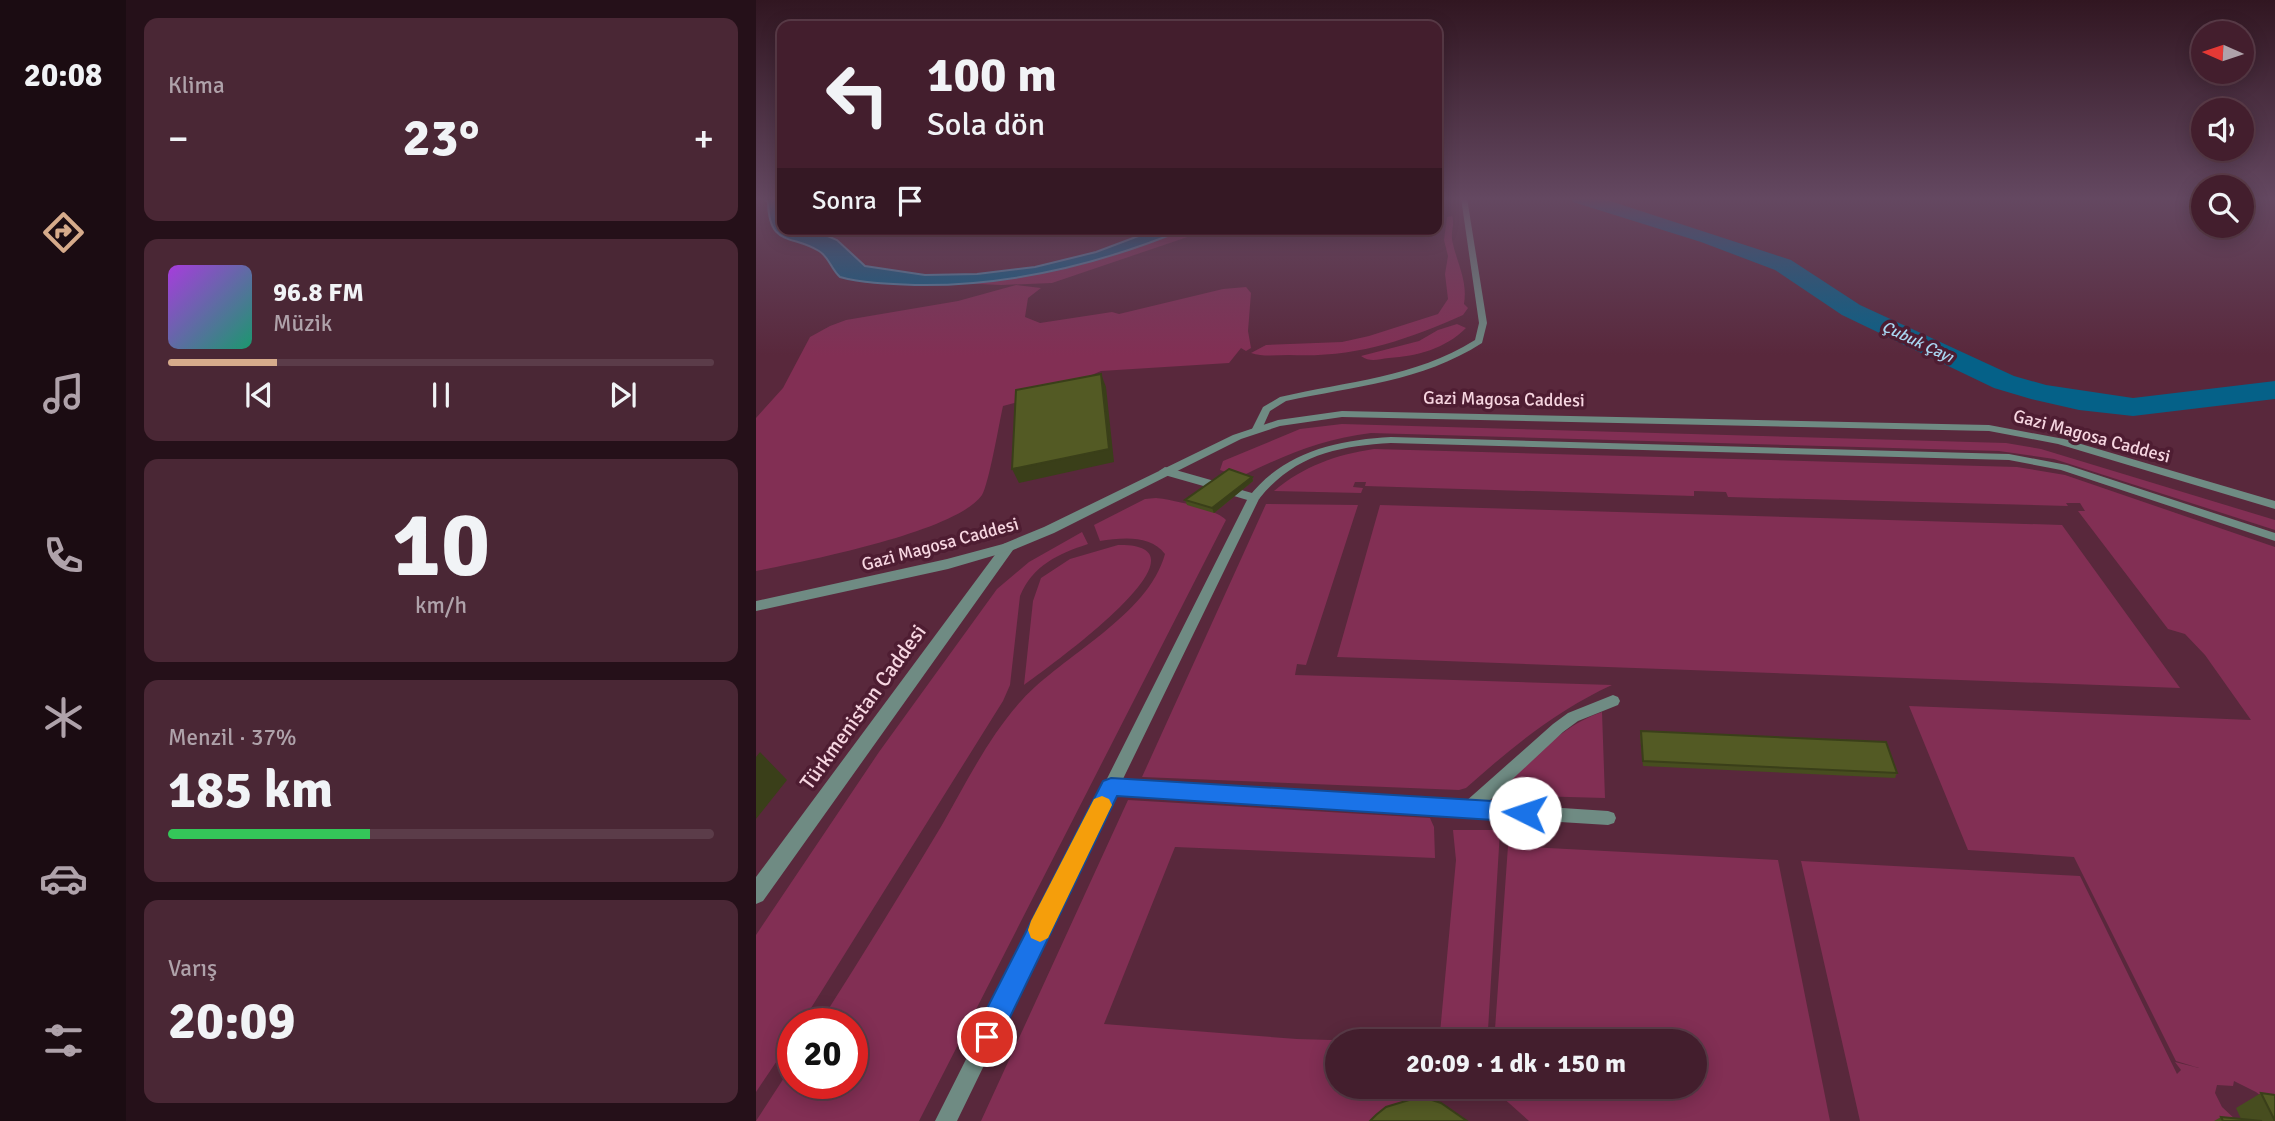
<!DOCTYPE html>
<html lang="tr">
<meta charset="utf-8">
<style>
body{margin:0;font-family:Signika,sans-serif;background:#4a2735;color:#f1f3f6;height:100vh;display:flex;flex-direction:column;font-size:26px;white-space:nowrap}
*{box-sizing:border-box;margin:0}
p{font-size:23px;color:#afa2aa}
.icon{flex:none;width:38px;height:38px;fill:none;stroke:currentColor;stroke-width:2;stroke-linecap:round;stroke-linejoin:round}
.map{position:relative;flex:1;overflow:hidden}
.sheet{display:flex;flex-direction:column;gap:18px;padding:18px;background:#251019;width:630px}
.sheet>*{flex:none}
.guide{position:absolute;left:21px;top:21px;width:665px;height:214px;border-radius:14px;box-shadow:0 4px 18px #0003,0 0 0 2px #5b3c49;background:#431e2d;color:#f1f3f6;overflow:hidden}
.needle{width:46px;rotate:273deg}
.tools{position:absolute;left:1435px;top:21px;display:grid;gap:14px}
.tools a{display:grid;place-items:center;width:63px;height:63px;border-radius:50%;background:#431e2d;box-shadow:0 4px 18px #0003,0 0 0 2px #5b3c49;font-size:35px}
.speed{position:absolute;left:21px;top:1008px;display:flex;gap:14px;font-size:35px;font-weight:700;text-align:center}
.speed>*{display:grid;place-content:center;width:91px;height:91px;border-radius:50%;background:#431e2d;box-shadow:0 4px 18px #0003,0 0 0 2px #5b3c49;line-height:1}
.speed .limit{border:10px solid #d22;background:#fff;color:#111}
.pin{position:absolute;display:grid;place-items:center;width:60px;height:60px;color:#fff;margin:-30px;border:4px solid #fff;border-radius:50%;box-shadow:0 2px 7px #0007}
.me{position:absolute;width:77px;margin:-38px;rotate:274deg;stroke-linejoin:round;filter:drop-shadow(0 0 5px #0008)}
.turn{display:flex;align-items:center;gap:24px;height:147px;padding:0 35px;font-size:32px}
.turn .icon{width:91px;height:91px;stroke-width:2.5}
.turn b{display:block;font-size:49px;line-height:60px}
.then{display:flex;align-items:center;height:66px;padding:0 35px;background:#0003;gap:14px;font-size:26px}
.big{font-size:52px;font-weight:700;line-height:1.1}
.sheet .widget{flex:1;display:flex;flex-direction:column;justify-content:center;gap:10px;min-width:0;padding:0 24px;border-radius:14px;background:#4a2735}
.sheet .dial{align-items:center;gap:0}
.dial b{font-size:91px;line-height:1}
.song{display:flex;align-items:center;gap:21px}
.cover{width:84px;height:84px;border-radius:10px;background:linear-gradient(135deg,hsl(280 70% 55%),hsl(160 70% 35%))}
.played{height:7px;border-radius:4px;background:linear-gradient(90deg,#d6ab8b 20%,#5b3c49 20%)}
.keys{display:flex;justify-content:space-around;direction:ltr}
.heat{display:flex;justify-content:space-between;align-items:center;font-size:38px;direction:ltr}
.charge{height:10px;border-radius:5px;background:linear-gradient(90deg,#34c759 37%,#5b3c49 0)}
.trip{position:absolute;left:569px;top:1029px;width:382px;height:70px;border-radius:35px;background:#431e2d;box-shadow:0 4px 18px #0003,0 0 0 2px #5b3c49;font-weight:700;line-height:70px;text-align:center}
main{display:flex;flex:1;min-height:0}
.tab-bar{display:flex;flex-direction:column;width:126px;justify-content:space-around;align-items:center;background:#1b0c12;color:#afa2aa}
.tab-bar .icon{width:49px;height:49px}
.tab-bar .current{color:#d6ab8b}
.tab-bar b{font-size:32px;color:#f1f3f6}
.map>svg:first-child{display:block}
</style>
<main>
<nav class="tab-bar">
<b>20:08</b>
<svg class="icon current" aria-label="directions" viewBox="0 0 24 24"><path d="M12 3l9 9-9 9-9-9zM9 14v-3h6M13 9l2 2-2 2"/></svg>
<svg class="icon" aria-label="music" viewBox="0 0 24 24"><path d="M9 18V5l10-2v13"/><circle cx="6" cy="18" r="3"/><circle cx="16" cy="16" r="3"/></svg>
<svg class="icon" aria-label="phone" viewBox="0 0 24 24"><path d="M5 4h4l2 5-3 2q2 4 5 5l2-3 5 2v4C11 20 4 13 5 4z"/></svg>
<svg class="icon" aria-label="climate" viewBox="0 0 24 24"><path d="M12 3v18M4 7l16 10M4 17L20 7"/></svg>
<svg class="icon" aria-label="car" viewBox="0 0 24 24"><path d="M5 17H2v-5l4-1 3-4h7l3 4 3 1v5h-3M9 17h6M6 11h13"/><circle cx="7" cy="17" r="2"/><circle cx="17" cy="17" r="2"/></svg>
<svg class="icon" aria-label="filters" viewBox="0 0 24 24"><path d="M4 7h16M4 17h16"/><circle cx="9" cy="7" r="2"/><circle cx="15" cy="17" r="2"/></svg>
</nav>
<section class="sheet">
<div class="widget"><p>Klima</p>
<div class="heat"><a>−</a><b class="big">23°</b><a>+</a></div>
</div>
<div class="widget">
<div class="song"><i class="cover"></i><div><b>96.8 FM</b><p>Müzik</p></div></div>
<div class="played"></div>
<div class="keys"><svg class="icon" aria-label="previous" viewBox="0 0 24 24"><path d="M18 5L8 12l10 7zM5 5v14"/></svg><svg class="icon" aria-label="pause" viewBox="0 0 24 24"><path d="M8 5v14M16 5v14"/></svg><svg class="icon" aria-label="next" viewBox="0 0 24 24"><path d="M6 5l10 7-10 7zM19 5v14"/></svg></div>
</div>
<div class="widget dial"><b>10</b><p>km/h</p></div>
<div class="widget"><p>Menzil · 37%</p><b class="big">185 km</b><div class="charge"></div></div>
<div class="widget"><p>Varış</p><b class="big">20:09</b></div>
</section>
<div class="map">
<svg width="1519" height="1121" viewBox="0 0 1519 1121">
<rect width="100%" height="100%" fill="#59283c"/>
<path fill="#822f54" d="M 696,216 C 699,225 695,230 696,239 C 700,262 712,279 708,304 L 712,308 L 707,315 C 648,341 599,358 533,355 C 520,355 507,357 495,353 L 510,345 L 586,342 L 613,336 L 682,314 L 692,299 L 689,274 L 692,256 L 688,240 L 691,217 Z
M 422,229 L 455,229 L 296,283 L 245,285 L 202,283 L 243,280 Z
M 260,285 L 285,288 L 272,298 L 269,317 L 284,323 L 356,312 L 363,314 L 467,289 L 490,287 L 495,293 L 492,331 L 495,348 L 490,351 L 485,348 L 473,363 L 345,371 L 291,394 L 247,406 C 243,424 233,483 226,495 C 201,532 45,562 0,571 L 0,418 L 27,388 L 54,337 L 74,326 L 90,320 L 202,301 Z
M 701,324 L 710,328 C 689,349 661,356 633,358 C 622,359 615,363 605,356 L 663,341 L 682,330 Z
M 586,424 L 1250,443 L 1285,449 L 1519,520 L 1519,530 L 1298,459 L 1243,451 L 615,433 C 567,439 528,455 484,477 L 464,470 L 467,461 L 544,429 Z
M 618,449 L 1261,467 L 1309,475 L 1519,547 L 1519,1107 L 1500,1092 L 1478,1081 L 1477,1086 L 1461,1085 L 1459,1093 L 1466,1107 L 1481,1121 L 1104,1121 L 1045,861 L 1324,876 L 1421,1074 L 1425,1070 L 1419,1062 L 1443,1068 L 1420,1061 L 1318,857 L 1212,850 L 1153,706 L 1495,720 L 1449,655 L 1429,634 L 1412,629 L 1322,511 L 1329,511 L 1324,503 L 1310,503 L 1312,506 L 972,497 L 970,492 L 938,491 L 938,496 L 609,486 L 610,482 L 599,482 L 597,487 L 607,488 L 605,493 L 518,491 C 548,466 579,455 618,449 Z
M 400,498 C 414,499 462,510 470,520 L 163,1121 L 0,1121 L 37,1064 L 37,1083 L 96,1083 L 96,1024 L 63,1024 C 105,958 146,892 186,825 C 210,783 233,736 266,700 C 307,655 392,616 409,554 C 394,534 365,538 344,541 L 338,525 L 389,499 Z
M 510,504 L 602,505 L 550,665 L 541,664 L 539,675 L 856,685 C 801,710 755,748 710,788 L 703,790 L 386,777 Z
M 624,505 L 1306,525 L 1424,688 L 581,657 Z
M 326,532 L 332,544 C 302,554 277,565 264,596 L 254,685 L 247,701 L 45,1024 L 37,1024 L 37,1037 L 0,1092 L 0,935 L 123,752 L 241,589 L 273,562 Z
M 362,545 C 468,543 287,671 268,685 L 277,601 L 285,578 L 314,559 Z
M 846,712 L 849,798 L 738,795 C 770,765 804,726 846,712 Z
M 372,800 L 674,818 L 678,827 L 679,858 L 419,847 L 348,1024 L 541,1039 L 609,1041 L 581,1041 L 581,1087 L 655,1087 L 655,1101 L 631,1121 L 225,1121 Z
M 697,830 L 744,830 L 732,1030 L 739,1029 L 752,846 L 1022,860 L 1074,1121 L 773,1121 L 735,1087 L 938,1087 L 938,1041 L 685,1041 L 684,1033 L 700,860 Z"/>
<path fill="#056188" stroke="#4e84a3" stroke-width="2" d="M 6,198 L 26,198 L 26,229 L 55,229 L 81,240 L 109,266 L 169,275 L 221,274 L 279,267 L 340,252 L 401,229 L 429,229 C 344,264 255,286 163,285 C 136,284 110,284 84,277 C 75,269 73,257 63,251 C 35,234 13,247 12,202 Z"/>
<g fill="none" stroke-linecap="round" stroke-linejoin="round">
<path fill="#056188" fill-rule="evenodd" d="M 815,198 L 845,198 L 1035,260 L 1104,305 L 1258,376 L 1290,385 L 1377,398 L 1519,381 L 1519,399 L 1377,416 L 1323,410 L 1275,399 L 1238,388 L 1086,315 L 1019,270 L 945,242 L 817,202 Z"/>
<path fill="#6f8b83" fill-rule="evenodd" d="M 705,198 L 711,198 L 731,323 L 726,343 C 665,382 599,386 530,401 L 514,411 L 505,431 L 497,431 L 496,429 L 507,407 L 524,397 C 592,381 658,378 719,340 L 723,323 Z
M 635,437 L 1253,454 L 1311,465 L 1519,533 L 1519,541 L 1305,470 L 1253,460 L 635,443 C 582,446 538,455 503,499 L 366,781 L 709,802 L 797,724 L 812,713 L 857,695 L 862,697 L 864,701 L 862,705 L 822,721 L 807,732 L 731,803 L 852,811 L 858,813 L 860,818 L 858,823 L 852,825 L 360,794 L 201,1121 L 179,1121 L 492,498 C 527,452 580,440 635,437 Z"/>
<path fill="#6f8b83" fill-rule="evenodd" d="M 409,467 L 462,482 L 464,485 L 458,489 L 405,474 L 403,471 Z
M 482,489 L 503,495 L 504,498 L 498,502 L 478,496 L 476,493 L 478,490 Z
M 252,543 L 259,547 L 257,550 L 7,901 L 0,904 L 0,877 L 247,544 Z"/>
<path fill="#6f8b83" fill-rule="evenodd" d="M 586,411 L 1233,425 L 1308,439 L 1519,501 L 1519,509 L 1302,444 L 1233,431 L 586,417 L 524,426 L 485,439 L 298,533 L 257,550 L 192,569 L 0,611 L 0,601 L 191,559 L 247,544 L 288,527 L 477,435 L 522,420 Z"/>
</g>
<path fill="#474d1f" d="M 496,477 L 497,481 L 458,513 L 431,505 L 429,500 Z
M 885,731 L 1141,773 L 1139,778 L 887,766 L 884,736 Z
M 1505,1093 L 1519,1121 L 1458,1121 L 1465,1117 L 1485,1119 L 1480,1108 Z"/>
<path fill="#3a3f19" d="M 345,374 L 350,387 L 358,462 L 263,483 L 256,469 Z
M 496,477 L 497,481 L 458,513 L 456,508 Z
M 4,752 L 31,780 L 0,819 L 0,757 Z"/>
<path fill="#535a24" stroke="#3a3f19" stroke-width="2" d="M 345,374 L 353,449 L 256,469 L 260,390 Z
M 473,469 L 496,477 L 456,508 L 429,500 Z
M 885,731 L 1130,742 L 1141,773 L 887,761 Z
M 1505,1093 L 1519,1095 L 1519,1121 Z
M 673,1099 L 685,1103 L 711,1121 L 614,1121 L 620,1115 L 630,1107 L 653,1100 Z
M 1465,1117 L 1506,1121 L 1467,1121 Z"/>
<linearGradient id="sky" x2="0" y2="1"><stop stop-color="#311621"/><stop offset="0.56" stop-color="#644861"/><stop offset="1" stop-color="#644861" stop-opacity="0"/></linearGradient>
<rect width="1519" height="355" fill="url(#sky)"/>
<path fill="#1a73e8" stroke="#114b97" stroke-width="2" d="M 355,778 L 769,803 L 777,806 L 780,813 L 777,820 L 769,822 L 361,796 L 240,1046 L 231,1050 L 221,1046 L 217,1037 L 221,1028 L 347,781 Z"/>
<path fill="#f59e0b" d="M 346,796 L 353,799 L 356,805 L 292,938 L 284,942 L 275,938 L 272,930 L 275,921 L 338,799 Z"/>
<g text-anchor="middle" stroke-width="7" stroke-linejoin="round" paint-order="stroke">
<g font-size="16" font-style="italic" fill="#a9d6f1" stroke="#4e1d32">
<text transform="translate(1162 341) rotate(25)" y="6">Çubuk Çayı</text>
</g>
<g font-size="18" fill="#f7d6e1" stroke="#4e1d32">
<text transform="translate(748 399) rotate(1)" y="6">Gazi Magosa Caddesi</text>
<text transform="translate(1336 436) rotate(15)" y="6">Gazi Magosa Caddesi</text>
<text transform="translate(184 544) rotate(-15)" y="6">Gazi Magosa Caddesi</text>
</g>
<g font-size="21" fill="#f7d6e1" stroke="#4e1d32">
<text transform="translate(107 707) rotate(-54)" y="7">Türkmenistan Caddesi</text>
</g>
</g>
</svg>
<div class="tools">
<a><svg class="needle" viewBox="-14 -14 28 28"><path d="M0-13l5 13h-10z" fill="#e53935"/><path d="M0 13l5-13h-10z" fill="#afa2aa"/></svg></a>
<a><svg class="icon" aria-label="sound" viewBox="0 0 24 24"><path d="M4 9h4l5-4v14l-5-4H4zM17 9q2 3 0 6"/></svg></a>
<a><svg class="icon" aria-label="search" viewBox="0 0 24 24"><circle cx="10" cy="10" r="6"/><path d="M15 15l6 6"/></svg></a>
</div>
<div class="speed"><div class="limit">20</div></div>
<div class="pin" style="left:231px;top:1037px;background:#d93025"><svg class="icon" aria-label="arrive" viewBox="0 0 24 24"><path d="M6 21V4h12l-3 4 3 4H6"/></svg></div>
<svg class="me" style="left:769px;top:813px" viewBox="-20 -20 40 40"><circle r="19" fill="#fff"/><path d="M0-13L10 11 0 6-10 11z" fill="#1a73e8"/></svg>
<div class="trip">20:09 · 1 dk · 150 m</div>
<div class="guide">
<div class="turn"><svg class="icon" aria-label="left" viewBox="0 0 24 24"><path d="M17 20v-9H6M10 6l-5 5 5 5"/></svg><div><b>100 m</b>Sola dön</div></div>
<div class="then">Sonra<svg class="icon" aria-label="arrive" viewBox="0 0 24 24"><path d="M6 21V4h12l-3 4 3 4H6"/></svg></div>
</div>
</div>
</main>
